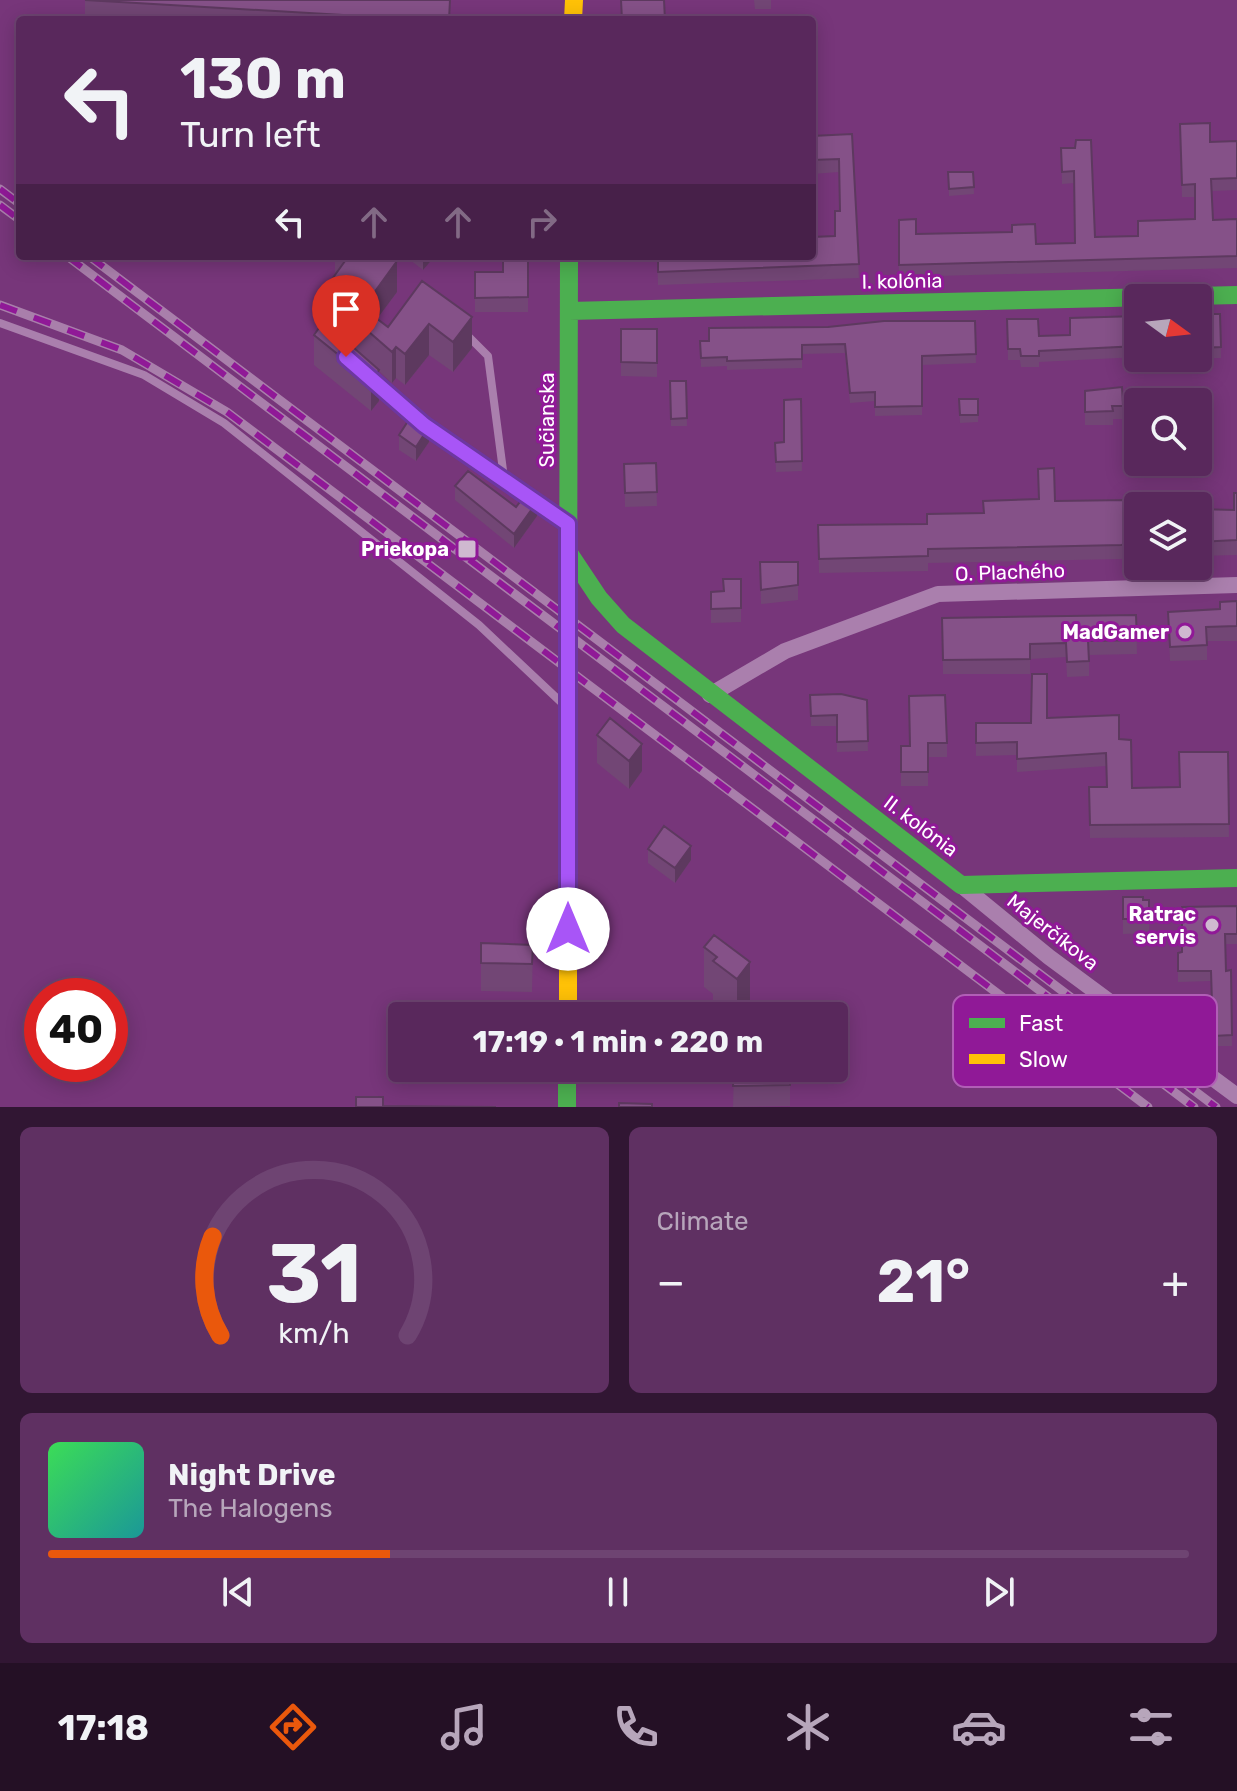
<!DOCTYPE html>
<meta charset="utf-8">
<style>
body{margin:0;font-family:Rubik,sans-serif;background:#5f3062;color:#f1f3f6;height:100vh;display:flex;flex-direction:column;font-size:30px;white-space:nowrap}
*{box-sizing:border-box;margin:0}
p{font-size:26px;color:#b7a6bb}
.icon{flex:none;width:44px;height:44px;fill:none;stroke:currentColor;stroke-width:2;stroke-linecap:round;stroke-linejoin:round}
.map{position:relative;height:1107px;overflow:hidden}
.drawer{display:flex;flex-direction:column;gap:20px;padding:20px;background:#311633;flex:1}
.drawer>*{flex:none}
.banner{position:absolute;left:16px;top:16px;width:800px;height:244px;border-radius:8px;box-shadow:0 4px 20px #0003,0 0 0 2px #6e4472;background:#59285c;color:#f1f3f6;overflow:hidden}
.needle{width:52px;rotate:105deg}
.tools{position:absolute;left:1124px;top:284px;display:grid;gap:16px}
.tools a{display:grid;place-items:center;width:88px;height:88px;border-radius:8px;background:#59285c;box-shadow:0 4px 20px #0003,0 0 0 2px #6e4472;font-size:40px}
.speed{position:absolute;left:24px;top:978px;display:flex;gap:16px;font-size:40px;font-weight:700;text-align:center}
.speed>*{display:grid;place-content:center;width:104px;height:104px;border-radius:50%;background:#59285c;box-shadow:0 4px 20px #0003,0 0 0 2px #6e4472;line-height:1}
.speed .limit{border:12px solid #d22;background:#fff;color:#111}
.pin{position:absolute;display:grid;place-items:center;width:68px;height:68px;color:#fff;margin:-82px -34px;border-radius:50% 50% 50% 0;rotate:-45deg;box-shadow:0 0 8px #0007}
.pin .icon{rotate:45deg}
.me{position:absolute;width:88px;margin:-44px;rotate:0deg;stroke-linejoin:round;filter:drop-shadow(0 0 6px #0008)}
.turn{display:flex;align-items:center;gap:28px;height:168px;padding:0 32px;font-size:36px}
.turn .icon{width:104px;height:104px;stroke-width:2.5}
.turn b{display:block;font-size:56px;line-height:68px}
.lanes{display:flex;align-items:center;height:76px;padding:0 32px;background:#0003;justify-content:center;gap:40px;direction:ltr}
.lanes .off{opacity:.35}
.big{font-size:60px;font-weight:700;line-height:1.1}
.drawer .tile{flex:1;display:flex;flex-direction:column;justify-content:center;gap:12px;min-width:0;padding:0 28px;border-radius:12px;background:#5f3062}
.drawer .dial{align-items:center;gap:0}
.dial svg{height:208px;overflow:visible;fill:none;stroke:#6e4472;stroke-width:7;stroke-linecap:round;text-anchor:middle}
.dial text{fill:#f1f3f6;stroke:none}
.song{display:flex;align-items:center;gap:24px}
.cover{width:96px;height:96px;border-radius:12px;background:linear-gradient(135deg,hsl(130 70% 55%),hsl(180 70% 35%))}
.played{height:8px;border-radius:4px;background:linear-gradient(90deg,#ea580c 30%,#6e4472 30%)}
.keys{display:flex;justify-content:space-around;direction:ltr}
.heat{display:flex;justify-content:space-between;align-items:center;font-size:44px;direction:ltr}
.drawer .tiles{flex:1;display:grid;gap:20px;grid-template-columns:1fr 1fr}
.tile:last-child{grid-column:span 2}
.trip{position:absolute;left:388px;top:1002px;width:460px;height:80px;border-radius:8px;background:#59285c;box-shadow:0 4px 20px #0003,0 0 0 2px #6e4472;font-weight:700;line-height:80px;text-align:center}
.dock{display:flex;height:128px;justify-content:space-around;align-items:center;background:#241025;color:#b7a6bb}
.dock .icon{width:56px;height:56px}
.dock .on{color:#ea580c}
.dock b{font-size:36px;color:#f1f3f6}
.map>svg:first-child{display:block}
</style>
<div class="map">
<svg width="1237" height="1107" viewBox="0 0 1237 1107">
<rect width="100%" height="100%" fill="#77367a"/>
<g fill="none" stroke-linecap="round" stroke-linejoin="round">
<path stroke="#aa7fad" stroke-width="8" d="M 0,323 L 144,375 L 224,423 L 479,625 L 563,704
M 466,334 L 488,356 L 504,478"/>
<path stroke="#aa7fad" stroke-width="16" d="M 364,373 L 424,425 L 568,524
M 710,695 L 785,651 L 938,594 L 1237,585
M 961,885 L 1049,957 L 1237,1096"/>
<path stroke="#4caf50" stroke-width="18" d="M 569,311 L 1237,295
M 569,553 L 599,598 L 623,625 L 961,885 L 1237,878
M 568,640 L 569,256
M 567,1068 L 567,1107"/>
<path stroke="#ffc107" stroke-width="18" d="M 573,20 L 574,0
M 568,1016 L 568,640"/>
<g stroke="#a97fab" stroke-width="9">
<path id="rail" d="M 0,189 L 20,204
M 0,205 L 20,220
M 67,256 L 1194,1107
M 89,256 L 1216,1107
M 0,305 L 122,350 L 227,412 L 1148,1107"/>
</g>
<use href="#rail" stroke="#901997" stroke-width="6" stroke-dasharray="18" stroke-linecap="butt"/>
</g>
<path fill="#724675" d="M 85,0 L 450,20 L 180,20 L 85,14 Z
M 754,0 L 771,0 L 771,9 L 755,9 Z
M 1180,124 L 1210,142 L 1237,141 L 1237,190 L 1212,191 L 1213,220 L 1237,219 L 1237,268 L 899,277 L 899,220 L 916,234 L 1036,244 L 1075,243 L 1074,183 L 1062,184 L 1061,148 L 1075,148 L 1095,237 L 1138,236 L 1195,219 L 1195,197 L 1182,197 Z
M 852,134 L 859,278 L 658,285 L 657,256 L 835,236 L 840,211 L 839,172 L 812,174 L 812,136 Z
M 948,172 L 973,172 L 974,194 L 949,196 Z
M 335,256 L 389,256 L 397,292 L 377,319 L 388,327 L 422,281 L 472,348 L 453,372 L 429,355 L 405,385 L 396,378 L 392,383 L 379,371 L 379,401 L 371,411 L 314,365 L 314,335 L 322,324 L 322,293 L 335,275 Z
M 405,256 L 435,256 L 423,270 Z
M 528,256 L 528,312 L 475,312 L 475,272 L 503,272 Z
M 1198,314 L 1220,314 L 1221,358 L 1158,359 L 1158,358 L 1198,358 Z
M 1138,316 L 1138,357 L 1039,362 L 1039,367 L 1021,367 L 1020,360 L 1008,360 L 1007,319 L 1039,336 L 1070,335 Z
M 975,321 L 976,363 L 922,365 L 922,415 L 875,416 L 875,401 L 850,403 L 845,353 L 802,354 L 802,368 L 727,370 L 727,366 L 701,367 L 700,341 L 828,327 Z
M 621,329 L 657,329 L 657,377 L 621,376 Z
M 670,381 L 686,381 L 687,426 L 671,426 Z
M 1122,387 L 1123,419 L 1113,419 L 1113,425 L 1085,425 L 1085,391 Z
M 801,399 L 802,471 L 776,472 L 775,443 L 784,442 Z
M 959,399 L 978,399 L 978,422 L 960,423 Z
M 399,435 L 429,442 L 416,461 L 399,450 Z
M 656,463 L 657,506 L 625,507 L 624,464 Z
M 455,486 L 516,507 L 537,516 L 514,548 L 455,500 Z
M 1237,493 L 1237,555 L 1198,556 L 1198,509 L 1234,510 Z
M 1055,501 L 1138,509 L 1138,557 L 1121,559 L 928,563 L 928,571 L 819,573 L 818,525 L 927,524 Z
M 760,562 L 798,562 L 798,600 L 761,604 Z
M 741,579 L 741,622 L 711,623 L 711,592 L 723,591 Z
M 1237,601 L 1237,641 L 1207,641 L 1207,660 L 1170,661 L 1168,612 L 1220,609 Z
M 1136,615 L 1137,654 L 1089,655 L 1089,676 L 1067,677 L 1066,657 L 1030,659 L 1030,674 L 943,674 L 942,618 Z
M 810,695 L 867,700 L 868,751 L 837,752 L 837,726 L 811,726 Z
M 909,696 L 947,743 L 947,757 L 928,757 L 928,786 L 901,786 L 901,746 L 909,746 Z
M 1047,718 L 1119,739 L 1132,788 L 1180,787 L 1228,752 L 1229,837 L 1090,838 L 1089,787 L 1107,787 L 1106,766 L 1017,772 L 1017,755 L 976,756 L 976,723 L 1031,723 Z
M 597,735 L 642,771 L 629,789 L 597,763 Z
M 648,849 L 691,860 L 675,883 L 648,863 Z
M 1123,897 L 1149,900 L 1149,933 L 1123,934 Z
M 1237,906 L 1237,944 L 1225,944 L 1226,971 L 1231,970 L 1232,1046 L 1213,1046 L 1211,981 L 1178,982 L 1178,953 L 1182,952 Z
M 714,935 L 750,1001 L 739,1016 L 733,1016 L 713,1001 L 713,994 L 704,987 L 704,947 Z
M 481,943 L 533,945 L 532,992 L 481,991 Z
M 734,1068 L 790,1068 L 790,1106 L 733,1107 Z"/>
<path fill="#5d395f" d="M 423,256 L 435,256 L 423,270 Z
M 397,261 L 397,292 L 368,331 L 363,308 Z
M 342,316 L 342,347 L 335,325 Z
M 472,317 L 472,348 L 453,372 L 453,342 Z
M 429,324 L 429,355 L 405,385 L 405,354 Z
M 396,347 L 396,378 L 392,383 L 392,352 Z
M 379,370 L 379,401 L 371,411 L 371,381 Z
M 429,427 L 429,442 L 416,461 L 416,447 Z
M 537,502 L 537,516 L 514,548 L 514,534 Z
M 642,744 L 642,771 L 629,789 L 629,761 Z
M 691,846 L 691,860 L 675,883 L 675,868 Z
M 750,962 L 750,1001 L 739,1016 L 737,1016 L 737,979 Z"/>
<path fill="#855188" stroke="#5d395f" stroke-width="2" d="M 85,0 L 450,0 L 449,20 L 428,20 Z
M 621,0 L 664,0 L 665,20 L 622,20 Z
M 1210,123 L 1210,142 L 1237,141 L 1237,178 L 1211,179 L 1213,220 L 1237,219 L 1237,256 L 899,265 L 899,220 L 916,219 L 916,234 L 1012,232 L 1012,225 L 1035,224 L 1036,244 L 1075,243 L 1074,171 L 1062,172 L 1061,148 L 1075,148 L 1076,140 L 1091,140 L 1095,237 L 1138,236 L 1138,221 L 1195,219 L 1195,184 L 1182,185 L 1180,124 Z
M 852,134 L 859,264 L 658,272 L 658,256 L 812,256 L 812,237 L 835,236 L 835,211 L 840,211 L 839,159 L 812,160 L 812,136 Z
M 948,172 L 973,172 L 974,187 L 949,189 Z
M 338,256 L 389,256 L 397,261 L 363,308 L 388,327 L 422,281 L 472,317 L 453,342 L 429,324 L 405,354 L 396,347 L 392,352 L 353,318 L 342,316 L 335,325 L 338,334 L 379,370 L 371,381 L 314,335 L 336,304 L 322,293 L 345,261 Z
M 503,256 L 528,256 L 528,297 L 475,298 L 475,272 L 503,272 Z
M 1198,314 L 1220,314 L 1221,347 L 1198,348 Z
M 1138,316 L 1138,346 L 1039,351 L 1039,356 L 1021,356 L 1020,349 L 1008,349 L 1007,319 L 1038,319 L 1039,336 L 1070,335 L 1070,318 Z
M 884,321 L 975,321 L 976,354 L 922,356 L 922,406 L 875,407 L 875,392 L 850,393 L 845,344 L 802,345 L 802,359 L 727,361 L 727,357 L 701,358 L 700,341 L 709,341 L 709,328 L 828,327 Z
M 621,329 L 657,329 L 657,363 L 621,362 Z
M 670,381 L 686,381 L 687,418 L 671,419 Z
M 1122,387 L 1123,406 L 1112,406 L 1113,411 L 1085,412 L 1085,391 Z
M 801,399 L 802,461 L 776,462 L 775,443 L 784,442 L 784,400 Z
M 959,399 L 978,399 L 978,415 L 960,415 Z
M 412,415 L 429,427 L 416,447 L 399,435 Z
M 656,463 L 657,492 L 625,493 L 624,464 Z
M 1054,468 L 1055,501 L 1128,500 L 1128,509 L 1138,509 L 1138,543 L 1121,545 L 928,549 L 928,556 L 819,559 L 818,525 L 927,524 L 927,514 L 984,513 L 983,501 L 1039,499 L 1038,469 Z
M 468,471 L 516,507 L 526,494 L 537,502 L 514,534 L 455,486 Z
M 1234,493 L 1237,493 L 1237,540 L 1198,542 L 1198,509 L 1234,510 Z
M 760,562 L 798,562 L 798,585 L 761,590 Z
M 723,579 L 741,579 L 741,608 L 711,609 L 711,592 L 724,591 Z
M 1237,601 L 1237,626 L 1206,627 L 1207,645 L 1170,647 L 1168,612 L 1220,609 L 1220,602 Z
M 1136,615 L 1137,640 L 1088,641 L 1089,661 L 1067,662 L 1066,643 L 1030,644 L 1030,659 L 943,660 L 942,618 Z
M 1032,674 L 1047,674 L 1047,718 L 1119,715 L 1119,739 L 1131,740 L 1132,788 L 1180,787 L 1179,752 L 1228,752 L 1229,824 L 1090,825 L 1089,787 L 1107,787 L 1106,753 L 1017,759 L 1017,742 L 976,743 L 976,723 L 1031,723 Z
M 841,694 L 867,700 L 868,741 L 837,742 L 837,715 L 811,716 L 810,695 Z
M 945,695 L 947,743 L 928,743 L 928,772 L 901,772 L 901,746 L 910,746 L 909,696 Z
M 610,718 L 642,744 L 629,761 L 597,735 Z
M 664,826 L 691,846 L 675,868 L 648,849 Z
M 1123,897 L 1143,897 L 1143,900 L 1149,900 L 1149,919 L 1123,919 Z
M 1237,906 L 1237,934 L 1225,934 L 1226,971 L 1231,970 L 1232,1035 L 1213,1036 L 1211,971 L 1178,971 L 1178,953 L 1182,952 L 1182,907 Z
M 714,935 L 750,962 L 737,979 L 713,961 L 717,957 L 704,947 Z
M 481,943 L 533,945 L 532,964 L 481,963 Z
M 734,1068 L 790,1068 L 790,1085 L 733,1086 Z
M 356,1097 L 383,1097 L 383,1106 L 496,1107 L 356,1107 Z
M 619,1103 L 652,1104 L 652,1107 L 619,1107 Z"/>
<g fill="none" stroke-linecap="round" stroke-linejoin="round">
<g stroke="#6d37a1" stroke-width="20">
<path id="route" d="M 346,357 L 424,425 L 568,524 L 568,929"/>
</g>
<use href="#route" stroke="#a855f7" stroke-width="14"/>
</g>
<g fill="#cfb9d0" stroke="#901997" stroke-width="3">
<rect x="457" y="539" width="20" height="20" rx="4"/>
<circle cx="1185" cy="632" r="8"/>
<circle cx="1212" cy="925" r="8"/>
</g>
<g text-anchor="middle" stroke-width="6" stroke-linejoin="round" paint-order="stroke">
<g font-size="20" fill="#fff" stroke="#901997">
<text transform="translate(902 281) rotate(-1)" y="7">I. kolónia</text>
<text transform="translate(547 420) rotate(-90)" y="7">Sučianska</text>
<text transform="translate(1010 572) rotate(-2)" y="7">O. Plachého</text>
<text transform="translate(921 826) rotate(37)" y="7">II. kolónia</text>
<text transform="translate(1053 932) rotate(38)" y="7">Majerčíkova</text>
</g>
<g font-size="20" font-weight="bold" fill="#fff" stroke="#901997" text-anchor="end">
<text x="449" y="556">Priekopa</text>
<text x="1169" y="639">MadGamer</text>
<text x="1196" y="921">Ratrac<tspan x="1196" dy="23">servis</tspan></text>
</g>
</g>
<rect x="953" y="995" width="264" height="92" rx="12" fill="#901997" stroke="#b15eb6" stroke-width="2"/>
<rect x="969" y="1018" width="36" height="10" fill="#4caf50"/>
<rect x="969" y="1054" width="36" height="10" fill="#ffc107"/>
<g font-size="22" fill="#fff">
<text x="1019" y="1031">Fast</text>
<text x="1019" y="1067">Slow</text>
</g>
</svg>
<div class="tools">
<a><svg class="needle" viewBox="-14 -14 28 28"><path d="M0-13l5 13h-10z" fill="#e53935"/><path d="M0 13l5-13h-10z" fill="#b7a6bb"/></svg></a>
<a><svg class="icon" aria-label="search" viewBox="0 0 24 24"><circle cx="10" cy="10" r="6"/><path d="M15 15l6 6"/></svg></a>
<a><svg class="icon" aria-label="layers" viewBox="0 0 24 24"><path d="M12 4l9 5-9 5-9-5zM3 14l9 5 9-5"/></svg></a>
</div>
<div class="speed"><div class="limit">40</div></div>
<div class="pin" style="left:346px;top:357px;background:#d93025"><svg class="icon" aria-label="arrive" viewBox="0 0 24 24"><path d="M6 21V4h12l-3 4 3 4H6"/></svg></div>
<svg class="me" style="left:568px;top:929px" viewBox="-20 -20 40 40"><circle r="19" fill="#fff"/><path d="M0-13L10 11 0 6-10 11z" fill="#a855f7"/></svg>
<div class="trip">17:19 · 1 min · 220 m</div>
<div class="banner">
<div class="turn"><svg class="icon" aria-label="left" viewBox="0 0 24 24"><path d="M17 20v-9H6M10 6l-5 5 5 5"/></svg><div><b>130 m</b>Turn left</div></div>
<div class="lanes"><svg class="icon" aria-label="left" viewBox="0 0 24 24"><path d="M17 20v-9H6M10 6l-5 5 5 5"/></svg><svg class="icon off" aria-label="ahead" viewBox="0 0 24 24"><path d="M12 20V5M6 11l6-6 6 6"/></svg><svg class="icon off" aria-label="ahead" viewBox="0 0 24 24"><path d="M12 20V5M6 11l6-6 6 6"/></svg><svg class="icon off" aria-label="right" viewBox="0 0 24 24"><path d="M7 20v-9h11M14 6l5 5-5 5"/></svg></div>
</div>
</div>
<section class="drawer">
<div class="tiles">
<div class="tile dial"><svg viewBox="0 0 100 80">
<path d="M14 69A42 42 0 1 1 86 69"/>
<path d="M14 69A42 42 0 0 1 11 31" stroke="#ea580c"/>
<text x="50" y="56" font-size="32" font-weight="700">31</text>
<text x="50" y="72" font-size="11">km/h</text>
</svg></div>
<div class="tile"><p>Climate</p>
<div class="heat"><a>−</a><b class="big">21°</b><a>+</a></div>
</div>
<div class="tile">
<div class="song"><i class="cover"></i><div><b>Night Drive</b><p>The Halogens</p></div></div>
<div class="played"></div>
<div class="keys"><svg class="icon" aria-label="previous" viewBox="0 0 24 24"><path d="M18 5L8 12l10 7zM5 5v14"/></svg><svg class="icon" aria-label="pause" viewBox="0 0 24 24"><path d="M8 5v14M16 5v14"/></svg><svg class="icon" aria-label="next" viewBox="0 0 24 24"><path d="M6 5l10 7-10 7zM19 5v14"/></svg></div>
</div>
</div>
</section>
<nav class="dock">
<b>17:18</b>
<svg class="icon on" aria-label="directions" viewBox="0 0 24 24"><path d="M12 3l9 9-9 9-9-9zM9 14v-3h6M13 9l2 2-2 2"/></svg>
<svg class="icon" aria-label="music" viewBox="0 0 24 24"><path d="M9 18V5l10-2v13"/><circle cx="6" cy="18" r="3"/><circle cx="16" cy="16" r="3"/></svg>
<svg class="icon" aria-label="phone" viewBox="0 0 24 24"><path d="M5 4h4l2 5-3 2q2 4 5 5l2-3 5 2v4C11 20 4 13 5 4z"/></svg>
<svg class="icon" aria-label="climate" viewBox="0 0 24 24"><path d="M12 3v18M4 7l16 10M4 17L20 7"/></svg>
<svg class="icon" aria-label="car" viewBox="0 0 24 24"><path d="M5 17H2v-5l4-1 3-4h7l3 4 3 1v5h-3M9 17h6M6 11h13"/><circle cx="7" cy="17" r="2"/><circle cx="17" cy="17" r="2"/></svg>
<svg class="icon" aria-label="filters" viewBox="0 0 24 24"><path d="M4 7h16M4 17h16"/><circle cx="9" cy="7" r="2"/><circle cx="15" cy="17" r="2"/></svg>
</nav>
